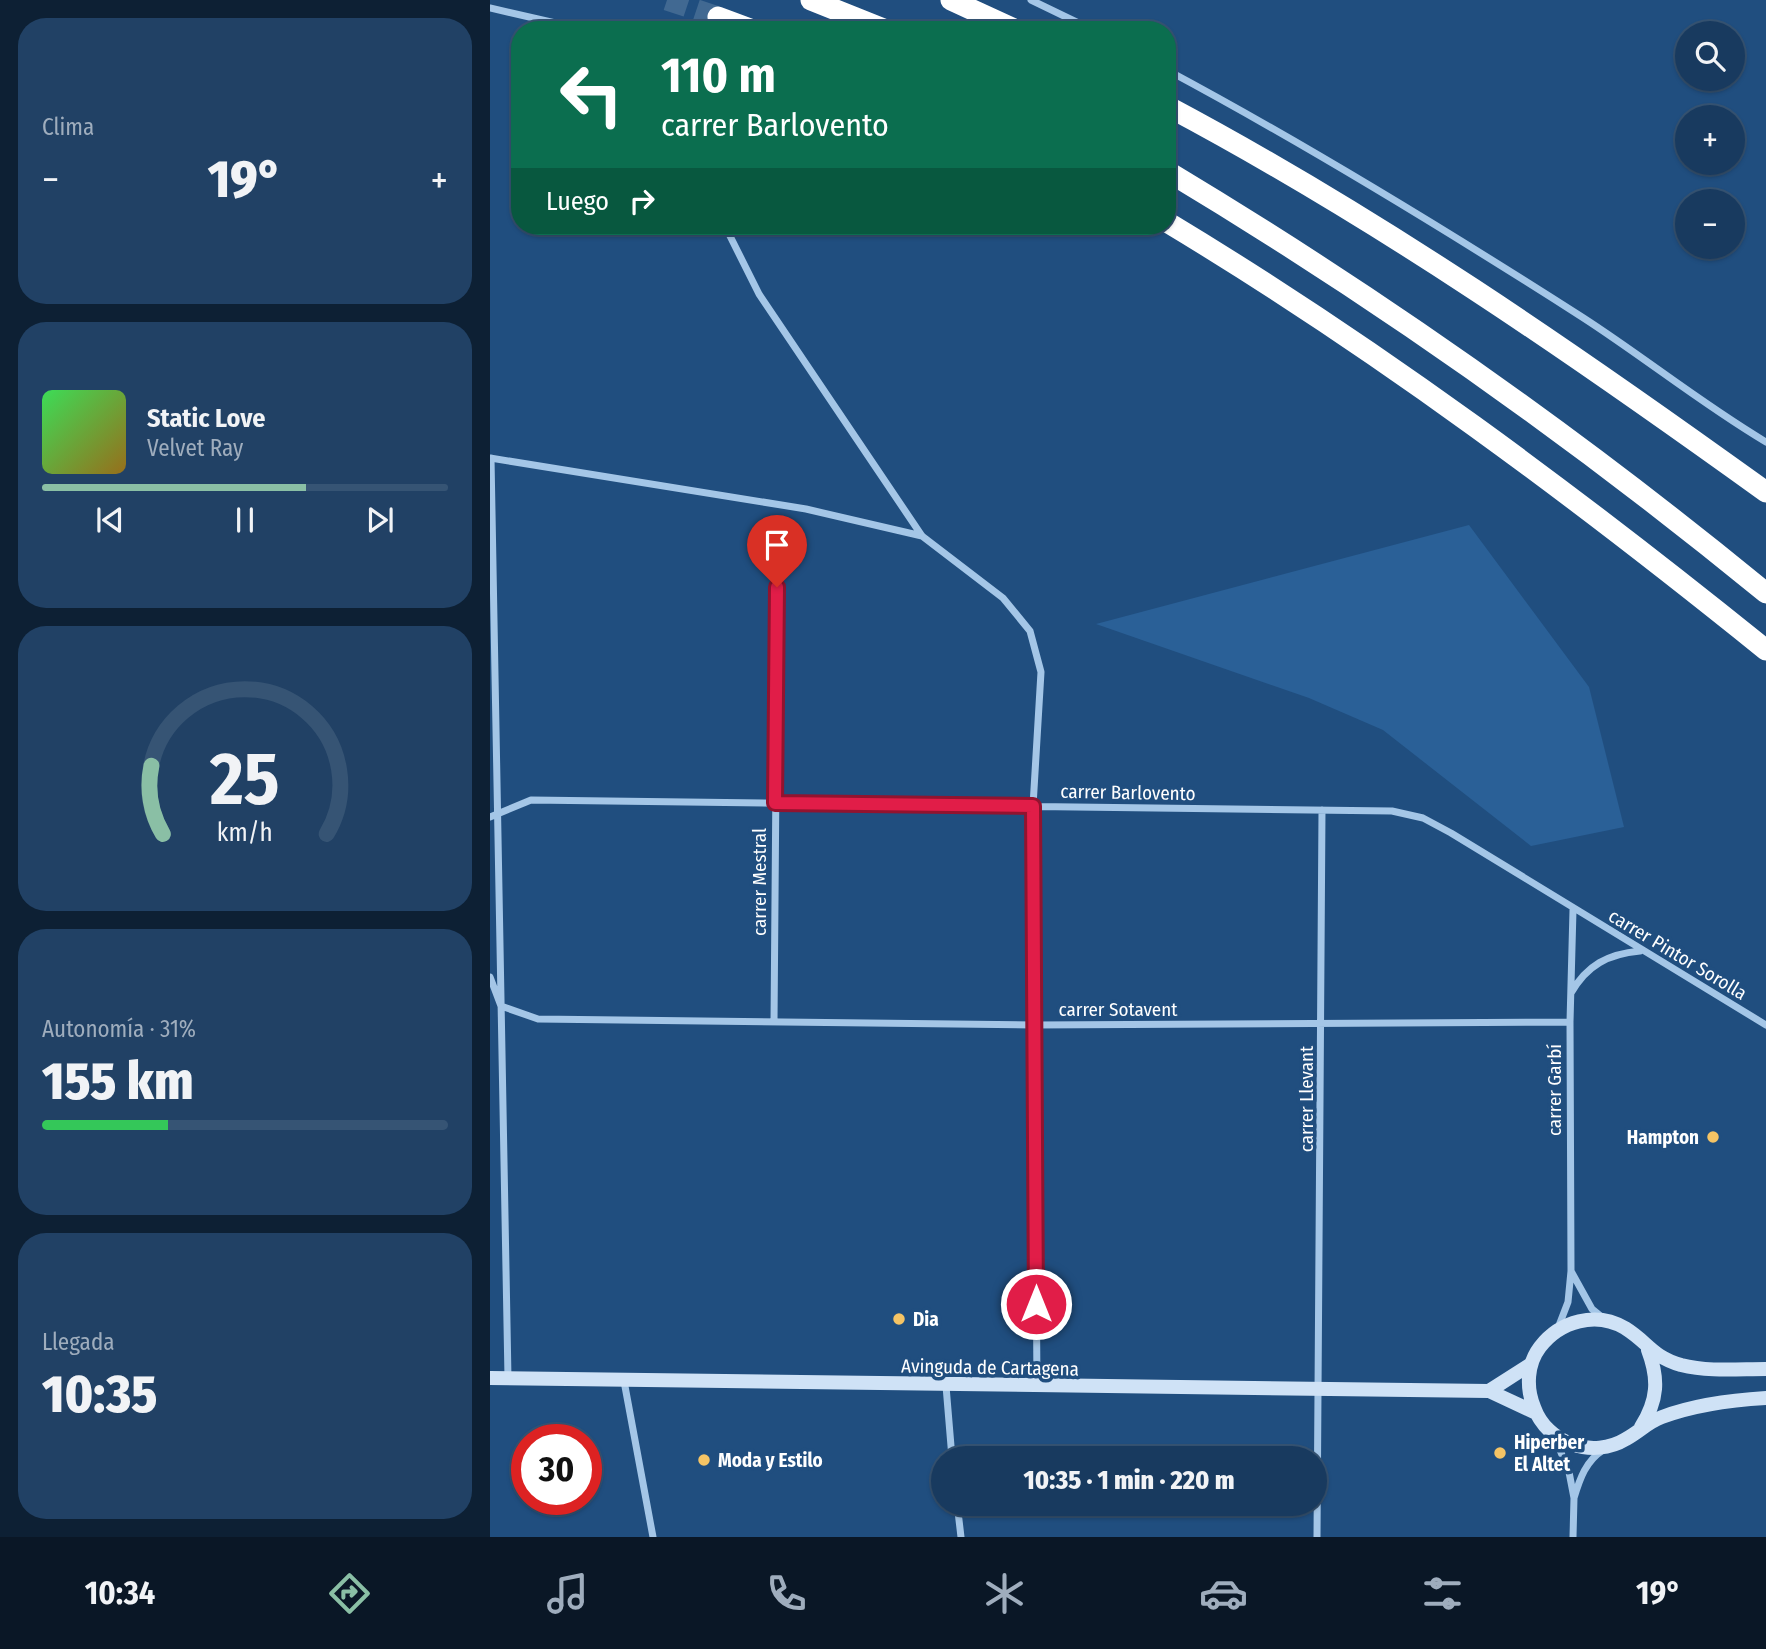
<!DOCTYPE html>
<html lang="es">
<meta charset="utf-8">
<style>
body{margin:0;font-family:"Fira Sans Condensed",sans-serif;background:#214165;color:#f1f3f6;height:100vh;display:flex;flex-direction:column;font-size:26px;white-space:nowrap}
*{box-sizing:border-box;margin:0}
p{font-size:23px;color:#9fadbd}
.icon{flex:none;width:38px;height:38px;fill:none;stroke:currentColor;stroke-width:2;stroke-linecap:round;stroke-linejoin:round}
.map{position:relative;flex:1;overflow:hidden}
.details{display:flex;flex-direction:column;gap:18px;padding:18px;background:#0d2034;width:490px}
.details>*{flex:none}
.hud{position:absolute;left:21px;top:21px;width:665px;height:214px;border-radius:28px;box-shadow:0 2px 5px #0004,0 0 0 2px #365474;background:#0b6e4f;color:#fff;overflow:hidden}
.controls{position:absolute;left:1185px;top:21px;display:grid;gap:14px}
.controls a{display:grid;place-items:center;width:70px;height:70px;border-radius:50%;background:#183a5f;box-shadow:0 2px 5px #0004,0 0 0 2px #365474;font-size:35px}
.speed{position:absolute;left:21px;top:1424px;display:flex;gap:14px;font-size:35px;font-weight:700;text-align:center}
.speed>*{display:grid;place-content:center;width:91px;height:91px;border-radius:50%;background:#183a5f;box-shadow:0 2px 5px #0004,0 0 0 2px #365474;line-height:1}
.speed .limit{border:10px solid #d22;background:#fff;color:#111}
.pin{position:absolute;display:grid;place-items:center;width:60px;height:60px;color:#fff;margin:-72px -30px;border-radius:50% 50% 50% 0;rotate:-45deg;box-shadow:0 0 7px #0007}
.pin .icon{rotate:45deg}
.me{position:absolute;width:77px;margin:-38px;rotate:0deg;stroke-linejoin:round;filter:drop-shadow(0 0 5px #0008)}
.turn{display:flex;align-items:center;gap:24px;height:147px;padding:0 35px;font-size:32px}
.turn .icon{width:91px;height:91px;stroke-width:2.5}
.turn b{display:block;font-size:49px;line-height:60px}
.then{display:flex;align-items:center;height:66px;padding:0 35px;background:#0003;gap:14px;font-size:26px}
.big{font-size:52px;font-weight:800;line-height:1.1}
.details .card{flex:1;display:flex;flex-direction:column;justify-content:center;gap:10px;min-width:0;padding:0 24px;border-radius:28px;background:#214165}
.details .dial{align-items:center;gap:0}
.dial svg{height:182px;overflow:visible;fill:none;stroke:#365474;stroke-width:7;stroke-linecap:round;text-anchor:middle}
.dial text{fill:#f1f3f6;stroke:none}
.song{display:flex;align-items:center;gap:21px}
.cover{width:84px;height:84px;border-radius:10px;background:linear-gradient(135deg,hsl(130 70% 55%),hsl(40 70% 35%))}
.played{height:7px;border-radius:4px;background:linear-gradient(90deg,#8abfa5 65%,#365474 65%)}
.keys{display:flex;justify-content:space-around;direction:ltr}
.heat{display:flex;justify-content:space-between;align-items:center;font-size:38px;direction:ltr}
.charge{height:10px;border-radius:5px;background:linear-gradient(90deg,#34c759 31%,#365474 0)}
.trip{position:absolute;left:441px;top:1446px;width:396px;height:70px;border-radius:35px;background:#183a5f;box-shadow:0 2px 5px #0004,0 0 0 2px #365474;font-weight:800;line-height:70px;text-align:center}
.tab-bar{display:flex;height:112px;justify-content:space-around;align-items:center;background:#0a1726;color:#9fadbd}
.tab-bar .icon{width:49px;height:49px}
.tab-bar .selected{color:#8abfa5}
.tab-bar b{font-size:32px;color:#f1f3f6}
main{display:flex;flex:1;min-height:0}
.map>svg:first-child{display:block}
</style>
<main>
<section class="details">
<div class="card"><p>Clima</p>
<div class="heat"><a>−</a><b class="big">19°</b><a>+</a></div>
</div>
<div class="card">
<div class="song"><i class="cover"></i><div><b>Static Love</b><p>Velvet Ray</p></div></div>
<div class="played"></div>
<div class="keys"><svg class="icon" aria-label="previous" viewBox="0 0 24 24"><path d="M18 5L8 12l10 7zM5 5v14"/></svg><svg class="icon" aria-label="pause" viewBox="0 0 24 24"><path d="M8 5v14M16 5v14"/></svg><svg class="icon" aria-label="next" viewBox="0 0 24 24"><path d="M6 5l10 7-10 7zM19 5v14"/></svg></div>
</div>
<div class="card dial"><svg viewBox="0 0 100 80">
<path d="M14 69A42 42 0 1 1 86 69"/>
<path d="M14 69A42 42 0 0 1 9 39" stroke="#8abfa5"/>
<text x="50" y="56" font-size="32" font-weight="700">25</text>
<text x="50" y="72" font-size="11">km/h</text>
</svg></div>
<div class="card"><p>Autonomía · 31%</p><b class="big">155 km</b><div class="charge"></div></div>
<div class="card"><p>Llegada</p><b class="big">10:35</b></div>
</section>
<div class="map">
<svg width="1276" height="1537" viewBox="0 0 1276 1537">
<rect width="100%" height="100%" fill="#204e7f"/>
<path fill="#2a6097" d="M 979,525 L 1099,687 L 1134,827 L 1041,846 L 893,730 L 819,698 L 606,624 Z"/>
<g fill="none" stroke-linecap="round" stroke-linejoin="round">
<path stroke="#416992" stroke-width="21" stroke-dasharray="21 10" stroke-linecap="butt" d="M 177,0 L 228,17"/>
<path stroke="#a4c6e7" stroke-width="7" d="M 541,0 L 603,30
M 0,8 L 96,30
M 677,70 C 819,146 956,230 1092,317 C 1154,357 1212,404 1276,442
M 235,226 L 269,294 L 432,536 L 513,598 L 540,631 L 551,672 L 543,806 L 547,1387
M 0,458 L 316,509 L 432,536
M 1,458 L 18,1378
M 0,817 L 41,800 L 902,811 L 933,818 L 961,833 L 1276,1025
M 0,977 L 11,1006 L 48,1019 L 544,1025 L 1080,1022
M 1081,993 C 1097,965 1118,954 1150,951
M 284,1022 L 288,533
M 1081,1271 L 1080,1022 L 1083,910
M 1068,1328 L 1078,1302 L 1081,1271 L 1102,1309 L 1113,1318
M 134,1381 L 163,1537
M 456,1386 L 462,1458
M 1065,1438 L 1079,1472 L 1084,1498 C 1090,1478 1096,1461 1113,1450
M 467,1503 L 471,1537
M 827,1537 L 832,810
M 1083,1537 L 1084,1498"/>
<path stroke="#cfe2f6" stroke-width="14" d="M 1276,1369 C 1248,1369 1219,1372 1191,1365 C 1161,1356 1159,1343 1135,1328 C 1106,1311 1070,1321 1050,1347 C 1037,1364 1036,1388 1044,1407 C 1057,1444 1103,1459 1136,1439 C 1149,1432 1158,1422 1172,1417 C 1204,1405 1242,1400 1276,1398
M 0,1378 L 999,1391 L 1046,1413
M 999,1391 L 1041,1364
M 1151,1427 C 1168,1400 1169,1379 1158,1350"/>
<path stroke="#fff" stroke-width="21" d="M 321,0 L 396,30
M 461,0 L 526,30
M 228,17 L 263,30
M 677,106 C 888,218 1083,353 1276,492
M 677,171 C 887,297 1087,438 1276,593
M 677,222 C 888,349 1085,496 1276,650"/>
</g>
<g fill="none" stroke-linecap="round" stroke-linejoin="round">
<g stroke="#92132f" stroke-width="18">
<path id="route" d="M 287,587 L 285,803 L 543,806 L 546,1304"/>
</g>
<use href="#route" stroke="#e11d48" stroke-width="12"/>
</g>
<g fill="#f5c465" stroke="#204e7f" stroke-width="2.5">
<circle cx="1223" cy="1137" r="7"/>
<circle cx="409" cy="1319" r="7"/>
<circle cx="1010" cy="1453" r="7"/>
<circle cx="214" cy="1460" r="7"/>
</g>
<g text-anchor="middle" stroke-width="7" stroke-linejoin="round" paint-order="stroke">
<g font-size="19" fill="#fff" stroke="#204e7f">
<text transform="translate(638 792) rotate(1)" y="7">carrer Barlovento</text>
<text transform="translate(269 882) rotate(-90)" y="7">carrer Mestral</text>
<text transform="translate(1188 954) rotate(31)" y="7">carrer Pintor Sorolla</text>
<text x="628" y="1016">carrer Sotavent</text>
<text transform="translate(1064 1090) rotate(-90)" y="7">carrer Garbí</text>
<text transform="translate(816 1099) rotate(-90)" y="7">carrer Llevant</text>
<text transform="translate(500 1367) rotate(1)" y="7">Avinguda de Cartagena</text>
</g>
<g font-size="19" font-weight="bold" fill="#fff" stroke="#204e7f" text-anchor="start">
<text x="1209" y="1144" text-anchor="end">Hampton</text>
<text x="423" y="1326">Dia</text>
<text x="1024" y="1449">Hiperber<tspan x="1024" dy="22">El Altet</tspan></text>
<text x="228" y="1467">Moda y Estilo</text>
</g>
</g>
</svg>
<div class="controls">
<a><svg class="icon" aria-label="search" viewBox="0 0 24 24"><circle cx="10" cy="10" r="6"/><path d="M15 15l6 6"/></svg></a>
<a>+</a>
<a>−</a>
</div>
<div class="speed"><div class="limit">30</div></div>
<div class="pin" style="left:287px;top:587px;background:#d93025"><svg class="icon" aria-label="arrive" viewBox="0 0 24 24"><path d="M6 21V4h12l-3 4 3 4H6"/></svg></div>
<svg class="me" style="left:546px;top:1304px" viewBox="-20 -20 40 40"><circle r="17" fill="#e11d48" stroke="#fff" stroke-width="3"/><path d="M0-11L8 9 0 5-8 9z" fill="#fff"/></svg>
<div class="trip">10:35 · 1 min · 220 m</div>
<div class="hud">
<div class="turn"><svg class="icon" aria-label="left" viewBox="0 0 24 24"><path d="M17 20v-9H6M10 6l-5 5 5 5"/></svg><div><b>110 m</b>carrer Barlovento</div></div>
<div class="then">Luego<svg class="icon" aria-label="right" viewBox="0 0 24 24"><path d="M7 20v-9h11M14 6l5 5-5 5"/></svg></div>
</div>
</div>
</main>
<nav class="tab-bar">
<b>10:34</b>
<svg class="icon selected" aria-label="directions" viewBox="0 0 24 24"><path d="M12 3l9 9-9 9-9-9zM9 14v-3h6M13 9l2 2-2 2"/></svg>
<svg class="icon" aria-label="music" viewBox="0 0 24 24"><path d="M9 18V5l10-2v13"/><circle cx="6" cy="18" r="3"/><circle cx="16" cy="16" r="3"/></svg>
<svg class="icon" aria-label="phone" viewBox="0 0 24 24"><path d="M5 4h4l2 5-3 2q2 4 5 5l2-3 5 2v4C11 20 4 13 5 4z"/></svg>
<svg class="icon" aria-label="climate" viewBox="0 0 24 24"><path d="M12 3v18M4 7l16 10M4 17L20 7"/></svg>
<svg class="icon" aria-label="car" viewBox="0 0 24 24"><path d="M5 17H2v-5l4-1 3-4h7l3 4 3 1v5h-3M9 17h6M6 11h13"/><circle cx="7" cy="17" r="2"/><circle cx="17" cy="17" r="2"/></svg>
<svg class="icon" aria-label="filters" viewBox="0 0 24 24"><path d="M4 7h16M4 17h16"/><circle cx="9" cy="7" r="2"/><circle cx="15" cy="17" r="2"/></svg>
<b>19°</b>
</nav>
